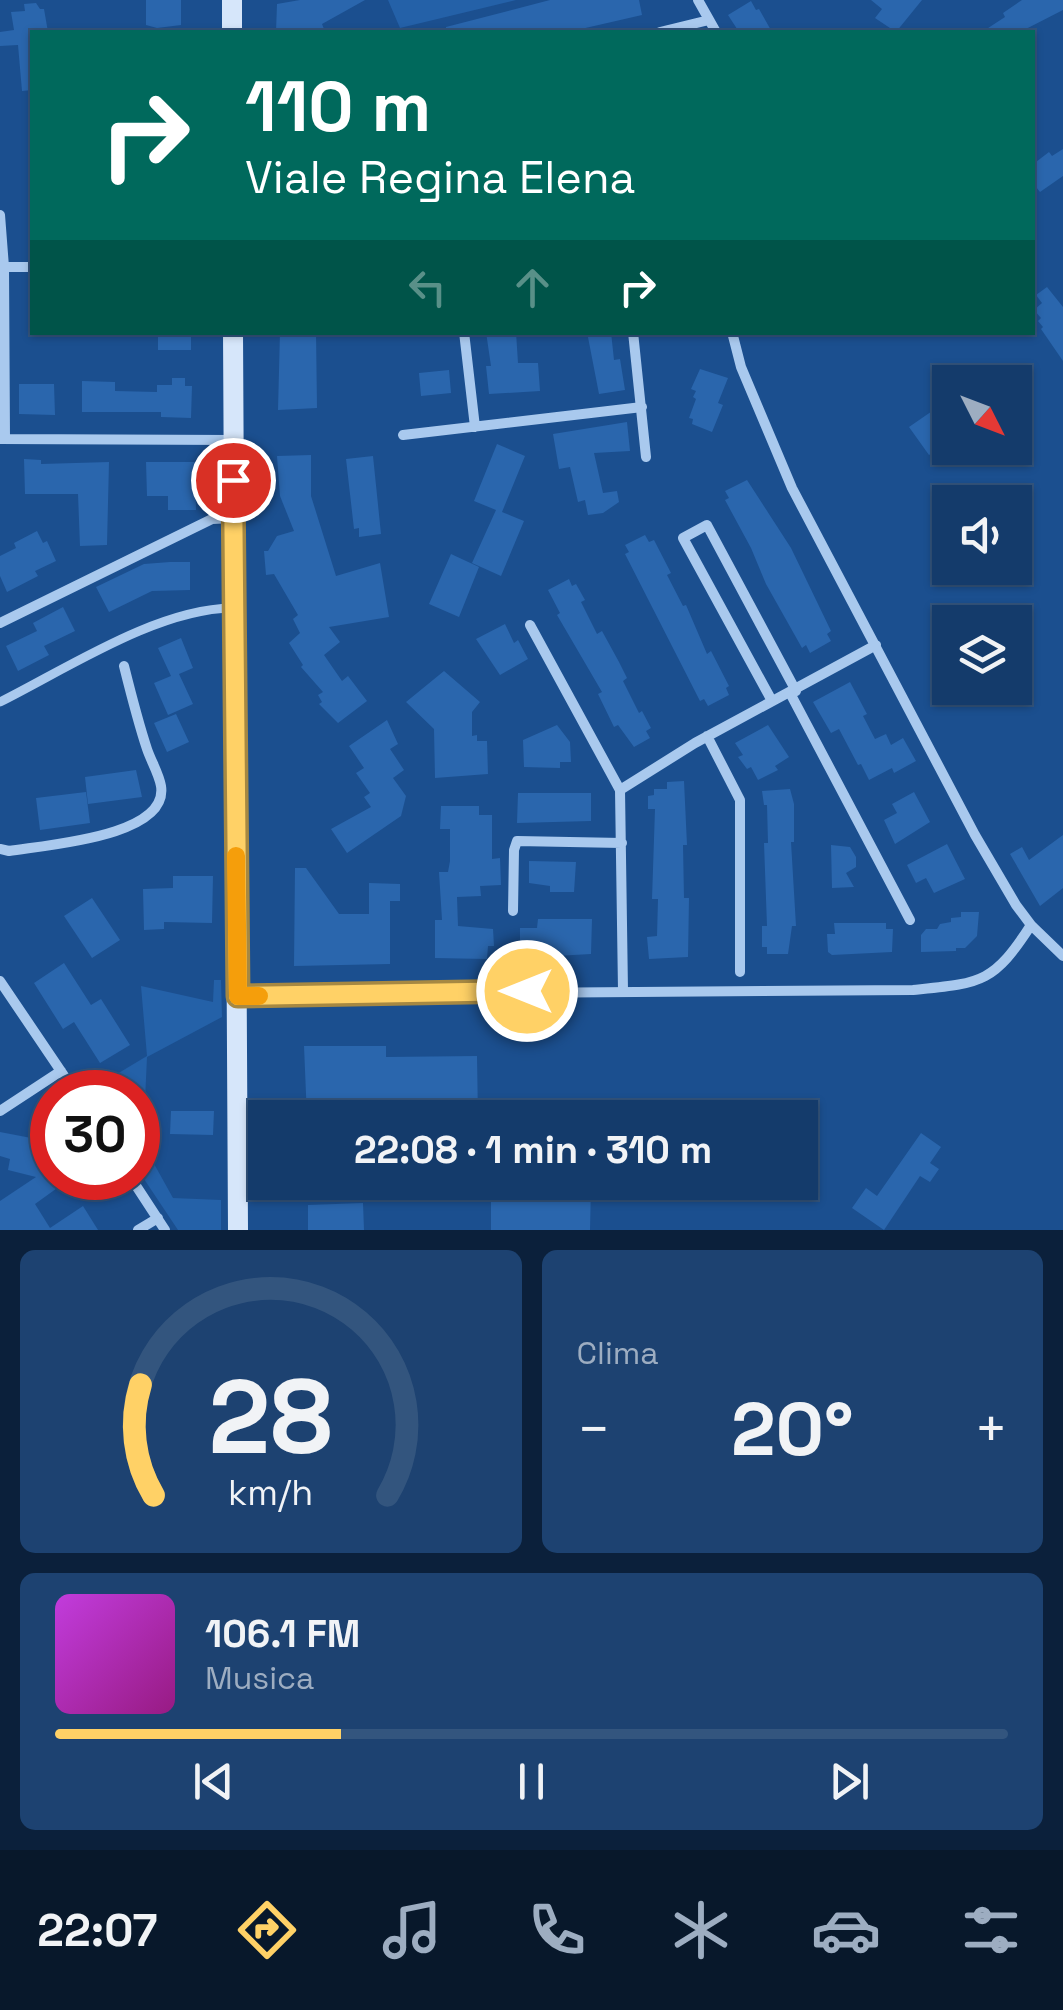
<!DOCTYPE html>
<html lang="it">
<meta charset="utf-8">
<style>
body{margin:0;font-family:"Space Grotesk",sans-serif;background:#1d4271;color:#f1f3f6;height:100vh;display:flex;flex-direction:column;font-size:38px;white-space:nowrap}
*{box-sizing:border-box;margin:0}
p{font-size:32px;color:#9dadc1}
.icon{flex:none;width:55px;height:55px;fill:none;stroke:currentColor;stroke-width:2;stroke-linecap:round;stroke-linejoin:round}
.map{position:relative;height:1230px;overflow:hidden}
.details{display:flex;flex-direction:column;gap:20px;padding:20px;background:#0b203b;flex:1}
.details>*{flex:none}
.top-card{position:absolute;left:30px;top:30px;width:1005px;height:305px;border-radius:0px;box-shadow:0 2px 8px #0004,0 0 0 2px #33557e;background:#00695c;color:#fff;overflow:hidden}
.needle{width:65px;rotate:132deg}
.tools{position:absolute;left:932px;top:365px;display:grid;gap:20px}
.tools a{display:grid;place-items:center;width:100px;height:100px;border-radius:0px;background:#143b6b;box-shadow:0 2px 8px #0004,0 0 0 2px #33557e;font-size:50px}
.speed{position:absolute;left:30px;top:1070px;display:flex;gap:20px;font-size:50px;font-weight:700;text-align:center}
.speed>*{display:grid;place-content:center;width:130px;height:130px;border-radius:50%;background:#143b6b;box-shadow:0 2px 8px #0004,0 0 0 2px #33557e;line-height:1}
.speed .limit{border:15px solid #d22;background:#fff;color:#111}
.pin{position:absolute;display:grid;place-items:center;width:85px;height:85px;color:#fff;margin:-42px;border:5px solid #fff;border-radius:50%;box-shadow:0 2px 10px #0007}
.me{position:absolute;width:110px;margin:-55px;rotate:270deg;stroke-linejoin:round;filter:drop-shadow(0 0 8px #0008)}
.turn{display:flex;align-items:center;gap:35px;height:210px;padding:0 50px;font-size:45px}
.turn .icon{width:130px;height:130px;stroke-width:2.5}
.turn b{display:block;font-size:70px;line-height:85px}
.lanes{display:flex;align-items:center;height:95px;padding:0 50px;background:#0003;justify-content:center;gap:50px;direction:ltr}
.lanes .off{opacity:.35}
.big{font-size:75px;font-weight:600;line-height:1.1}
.details .widget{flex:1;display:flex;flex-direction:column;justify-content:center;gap:15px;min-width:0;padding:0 35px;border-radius:15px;background:#1d4271}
.details .dial{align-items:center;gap:0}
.dial svg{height:260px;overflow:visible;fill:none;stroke:#33557e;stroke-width:7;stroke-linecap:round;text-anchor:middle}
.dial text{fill:#f1f3f6;stroke:none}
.song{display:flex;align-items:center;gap:30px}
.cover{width:120px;height:120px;border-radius:15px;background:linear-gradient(135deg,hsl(290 70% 55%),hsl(310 70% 35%))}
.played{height:10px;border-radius:5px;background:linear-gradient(90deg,#ffd166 30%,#33557e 30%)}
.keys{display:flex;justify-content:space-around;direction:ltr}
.heat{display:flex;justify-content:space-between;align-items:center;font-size:55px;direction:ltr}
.details .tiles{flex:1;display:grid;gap:20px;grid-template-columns:1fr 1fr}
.widget:last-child{grid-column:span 2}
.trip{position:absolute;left:248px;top:1100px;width:570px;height:100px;border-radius:0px;background:#143b6b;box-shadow:0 2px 8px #0004,0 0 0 2px #33557e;font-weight:600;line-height:100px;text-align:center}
.menu{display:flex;height:160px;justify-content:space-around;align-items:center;background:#08182b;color:#9dadc1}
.menu .icon{width:70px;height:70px}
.menu .on{color:#ffd166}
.menu b{font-size:45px;color:#f1f3f6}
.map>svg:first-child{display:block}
</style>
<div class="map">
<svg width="1063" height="1230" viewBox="0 0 1063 1230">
<rect width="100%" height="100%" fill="#1b4f8f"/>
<path fill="#2461a8" d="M 388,0 L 516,0 L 400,28 Z
M 214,980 L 221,980 L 222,1017 L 147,1057 L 143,1144 L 173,1198 L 221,1200 L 221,1230 L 178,1230 L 138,1170 L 138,1092 L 87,1092 L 147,1056 L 141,986 L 213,1002 Z"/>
<path fill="#2a66ad" d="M 146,0 L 181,0 L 181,25 L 157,28 L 146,25 Z
M 300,0 L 365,0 L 322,24 L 324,29 L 316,32 L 276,32 L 277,4 Z
M 550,0 L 639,0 L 642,15 L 568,32 L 446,32 L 446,27 Z
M 871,0 L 922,0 L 896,32 L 875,18 L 882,9 Z
M 1022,0 L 1063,0 L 1063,10 L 1020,32 L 982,32 L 1005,17 L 1003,13 Z
M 751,1 L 756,10 L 759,9 L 772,32 L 739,32 L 728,15 Z
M 36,3 L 40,9 L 44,9 L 48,32 L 32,32 L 32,90 L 22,91 L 18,45 L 0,46 L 0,32 L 14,30 L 11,12 L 25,11 L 24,4 Z
M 1063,149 L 1063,176 L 1040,192 L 1032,182 L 1032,165 L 1049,152 L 1052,156 Z
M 1047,287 L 1063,307 L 1063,361 L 1041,329 L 1043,327 L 1038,321 L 1041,318 L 1034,310 L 1042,303 L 1036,295 Z
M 158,332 L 191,332 L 191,350 L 158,350 Z
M 280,332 L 316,332 L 317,408 L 278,410 Z
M 486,332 L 516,332 L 518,363 L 538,363 L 540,391 L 489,394 L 486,366 L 491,366 Z
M 587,332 L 611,332 L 614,360 L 620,359 L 625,390 L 599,394 Z
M 700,369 L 728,378 L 718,403 L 723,405 L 712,432 L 692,424 L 693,419 L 689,418 L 696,399 L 693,397 L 696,391 L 691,389 Z
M 449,370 L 451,393 L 421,396 L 419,373 Z
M 172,378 L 185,378 L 185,386 L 192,386 L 191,418 L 161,417 L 161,412 L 82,412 L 82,381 L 115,382 L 115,391 L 157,392 L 157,385 L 172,385 Z
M 19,384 L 54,384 L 55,415 L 19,414 Z
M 950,406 L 950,440 L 929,455 L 909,427 L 938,407 L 942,412 Z
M 627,422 L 630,451 L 594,453 L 603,493 L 617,491 L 619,502 L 603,513 L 588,515 L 585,500 L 578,502 L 570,467 L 559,469 L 553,434 Z
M 497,444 L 525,456 L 502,512 L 524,521 L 501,576 L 472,563 L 496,510 L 474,501 Z
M 311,455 L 311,496 L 336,576 L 380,563 L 389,617 L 329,627 L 340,642 L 324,655 L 342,681 L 348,676 L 367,701 L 338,723 L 319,704 L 322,702 L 318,695 L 323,692 L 301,667 L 303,665 L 289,643 L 300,633 L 293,619 L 298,615 L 274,574 L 266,575 L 264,551 L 268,551 L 277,536 L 294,531 L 280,496 L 277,456 Z
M 373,456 L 381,534 L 359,537 L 359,528 L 354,529 L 346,459 Z
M 24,459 L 41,460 L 41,464 L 109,462 L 107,545 L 80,546 L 78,494 L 25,494 Z
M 146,462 L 195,462 L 196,510 L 168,510 L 168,496 L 147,496 Z
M 747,480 L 791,548 L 831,631 L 827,634 L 831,641 L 810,653 L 806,645 L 802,648 L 766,584 L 751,548 L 725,500 L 729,498 L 725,491 Z
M 37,531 L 43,543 L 47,541 L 56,561 L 35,571 L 38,576 L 7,592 L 0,576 L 0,556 L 16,548 L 14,543 Z
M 645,535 L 649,542 L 654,540 L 671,573 L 667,575 L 683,606 L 686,605 L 707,654 L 711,651 L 729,686 L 726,688 L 729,695 L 708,706 L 704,699 L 700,701 L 625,554 L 629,552 L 625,545 Z
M 451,554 L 479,567 L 459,617 L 429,604 Z
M 170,562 L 190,562 L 190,590 L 152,591 L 109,612 L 96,587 L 144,564 Z
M 569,579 L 572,586 L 576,584 L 585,600 L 581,602 L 597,634 L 602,631 L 619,662 L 627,678 L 623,681 L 639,713 L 642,711 L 651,728 L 646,731 L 650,738 L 634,747 L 618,725 L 614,727 L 598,694 L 602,692 L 557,615 L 560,613 L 548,590 Z
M 63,607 L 75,631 L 44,646 L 49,655 L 18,671 L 6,646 L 37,631 L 33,623 Z
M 505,624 L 514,643 L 518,640 L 528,659 L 500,675 L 476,639 Z
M 181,638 L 193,668 L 179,674 L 193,704 L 168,715 L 154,683 L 171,676 L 158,648 Z
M 444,671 L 480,702 L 472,712 L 472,736 L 477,735 L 477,741 L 487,741 L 488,774 L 435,778 L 434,729 L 406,702 Z
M 850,682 L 867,714 L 863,716 L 875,739 L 886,734 L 891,745 L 903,738 L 916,761 L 894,773 L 892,768 L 869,780 L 861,764 L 858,765 L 839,729 L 831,733 L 813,702 Z
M 176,714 L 189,742 L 167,752 L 154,723 Z
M 387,720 L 398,744 L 390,749 L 404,770 L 393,778 L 406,796 L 401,816 L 347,853 L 331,829 L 371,807 L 364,797 L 370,793 L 356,773 L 364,768 L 349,746 Z
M 557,725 L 570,742 L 571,762 L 560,762 L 560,768 L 524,767 L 523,740 Z
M 768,725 L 789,757 L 775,766 L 778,770 L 758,780 L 751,767 L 747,769 L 738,757 L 743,755 L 735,743 Z
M 136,770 L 142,797 L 88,804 L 85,777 Z
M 684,781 L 687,845 L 683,845 L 684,898 L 689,898 L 688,957 L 649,959 L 647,937 L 657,936 L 658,899 L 652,899 L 655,809 L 648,809 L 648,796 L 654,795 L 654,789 L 667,789 L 667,782 Z
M 790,789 L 794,804 L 794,842 L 791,842 L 796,926 L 792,926 L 788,954 L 767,954 L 767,947 L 762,947 L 762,926 L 767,926 L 764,843 L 768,843 L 767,805 L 764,805 L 762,791 Z
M 86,792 L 90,823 L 40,830 L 36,798 Z
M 914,792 L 930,822 L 895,844 L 884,820 L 897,813 L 892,804 Z
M 518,793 L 591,793 L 591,821 L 517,823 Z
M 441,806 L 479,806 L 479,815 L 492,815 L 492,859 L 500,858 L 501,885 L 480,886 L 481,896 L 457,897 L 458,926 L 493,929 L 494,946 L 488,946 L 487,959 L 435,958 L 435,920 L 442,920 L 439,872 L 448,872 L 450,861 L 450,829 L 440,829 Z
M 1063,835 L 1063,888 L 1040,906 L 1010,854 L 1022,847 L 1029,860 Z
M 947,844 L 965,879 L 934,893 L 926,878 L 916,883 L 907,865 Z
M 831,845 L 850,847 L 856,857 L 856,867 L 846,873 L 854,887 L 832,888 Z
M 529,861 L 576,862 L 574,892 L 550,892 L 550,886 L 529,883 Z
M 295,868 L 306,868 L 339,914 L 369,914 L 369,883 L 400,884 L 400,901 L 390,901 L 390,964 L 294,966 Z
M 173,876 L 213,876 L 212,923 L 164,922 L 164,929 L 144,930 L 143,889 L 173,888 Z
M 92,898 L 120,940 L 92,958 L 64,916 Z
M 961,912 L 979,912 L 977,936 L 965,948 L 956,948 L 956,951 L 921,952 L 921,935 L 926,929 L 937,929 L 940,924 L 951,922 L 951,918 L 961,917 Z
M 538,919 L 592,919 L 591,954 L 520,958 L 520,928 L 537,928 Z
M 834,923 L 886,923 L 886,929 L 893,929 L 892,952 L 832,955 L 828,952 L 827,934 L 835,934 Z
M 64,963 L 91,1005 L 101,999 L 130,1045 L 100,1063 L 74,1022 L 63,1029 L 34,983 Z
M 304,1046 L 386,1046 L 386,1057 L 477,1056 L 478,1118 L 307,1118 Z
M 171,1111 L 214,1111 L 213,1135 L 170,1134 Z
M 0,1132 L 52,1142 L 52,1161 L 45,1167 L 60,1186 L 35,1204 L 50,1228 L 83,1206 L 98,1230 L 0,1230 L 0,1201 L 36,1177 L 8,1170 L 10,1159 L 0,1156 Z
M 921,1133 L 941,1147 L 930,1163 L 939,1169 L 930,1182 L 920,1176 L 884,1230 L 852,1208 L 866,1188 L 877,1196 Z
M 591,1186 L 590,1230 L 491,1230 L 491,1187 Z
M 363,1203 L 364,1230 L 308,1230 L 308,1205 Z"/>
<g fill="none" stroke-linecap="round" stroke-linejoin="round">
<path stroke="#a9c9ee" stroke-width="9" d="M 0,702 C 68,668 157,609 232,608"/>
<path stroke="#a9c9ee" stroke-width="10" d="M 698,0 L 716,32
M 660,32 L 709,20
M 0,215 L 4,267 L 5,439
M 0,267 L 32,267
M 464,332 L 475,427
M 633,332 L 646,457
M 732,332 L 741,367 L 792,488 L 975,835 L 1016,905 L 1031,925 L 1063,956
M 403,435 L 642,407
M 0,439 L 233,440
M 0,623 L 212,519 L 233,518
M 530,625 L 620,790 L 695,743 L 876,645
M 790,693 L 910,920
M 772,701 L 683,538 L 707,525 L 796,691
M 707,736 L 740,800 L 740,972
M 620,790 L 623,991
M 0,849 L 9,851 C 44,845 169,837 161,786 C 159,774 151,761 147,749 C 138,722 131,694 124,666
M 513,911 L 514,850 L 517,841 L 622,843
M 0,981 L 75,1092
M 237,995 L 913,990 C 981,983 993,984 1031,925
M 0,1111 L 61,1071
M 131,1178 L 165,1230
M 138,1230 L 158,1218"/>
<path stroke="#d6e6fa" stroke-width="20" d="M 232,0 L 232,32
M 233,332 L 238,1230"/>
</g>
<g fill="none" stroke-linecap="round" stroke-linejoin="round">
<g stroke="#a68842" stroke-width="25">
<path id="route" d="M 233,480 L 238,996 L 527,991"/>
</g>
<use href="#route" stroke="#ffd166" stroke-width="18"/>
<path stroke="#f59e0b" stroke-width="18" d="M 236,856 L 238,996 L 259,996"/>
</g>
</svg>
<div class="tools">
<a><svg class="needle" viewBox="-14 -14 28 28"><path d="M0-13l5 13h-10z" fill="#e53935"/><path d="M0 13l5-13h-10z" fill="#9dadc1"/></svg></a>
<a><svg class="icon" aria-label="sound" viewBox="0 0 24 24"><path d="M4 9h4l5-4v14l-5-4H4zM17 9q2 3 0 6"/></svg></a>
<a><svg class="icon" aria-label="layers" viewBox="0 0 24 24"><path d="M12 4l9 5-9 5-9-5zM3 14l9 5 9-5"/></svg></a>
</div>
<div class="speed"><div class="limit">30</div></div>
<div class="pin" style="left:233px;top:480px;background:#d93025"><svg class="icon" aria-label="arrive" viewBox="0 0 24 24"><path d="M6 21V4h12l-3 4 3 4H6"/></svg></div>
<svg class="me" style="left:527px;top:991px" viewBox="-20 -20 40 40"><circle r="17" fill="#ffd166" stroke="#fff" stroke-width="3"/><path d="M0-11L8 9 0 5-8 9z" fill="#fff"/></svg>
<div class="trip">22:08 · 1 min · 310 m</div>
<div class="top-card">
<div class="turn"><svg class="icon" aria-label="right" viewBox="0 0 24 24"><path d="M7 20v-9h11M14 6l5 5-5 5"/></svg><div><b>110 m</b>Viale Regina Elena</div></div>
<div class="lanes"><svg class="icon off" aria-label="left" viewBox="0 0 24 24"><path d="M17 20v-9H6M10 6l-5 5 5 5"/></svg><svg class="icon off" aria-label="ahead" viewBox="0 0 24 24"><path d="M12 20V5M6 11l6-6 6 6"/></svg><svg class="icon" aria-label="right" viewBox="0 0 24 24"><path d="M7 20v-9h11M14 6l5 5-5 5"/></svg></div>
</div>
</div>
<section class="details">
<div class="tiles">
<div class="widget dial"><svg viewBox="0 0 100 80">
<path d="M14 69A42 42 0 1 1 86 69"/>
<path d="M14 69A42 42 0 0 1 10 35" stroke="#ffd166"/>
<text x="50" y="56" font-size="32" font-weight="700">28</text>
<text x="50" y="72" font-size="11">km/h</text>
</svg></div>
<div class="widget"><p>Clima</p>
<div class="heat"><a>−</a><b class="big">20°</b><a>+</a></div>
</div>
<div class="widget">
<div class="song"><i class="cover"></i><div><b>106.1 FM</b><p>Musica</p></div></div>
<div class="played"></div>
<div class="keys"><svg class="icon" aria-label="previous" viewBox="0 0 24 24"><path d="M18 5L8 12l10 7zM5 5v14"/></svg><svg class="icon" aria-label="pause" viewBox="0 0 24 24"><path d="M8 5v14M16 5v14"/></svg><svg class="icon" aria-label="next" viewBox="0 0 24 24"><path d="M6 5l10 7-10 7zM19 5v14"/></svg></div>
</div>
</div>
</section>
<nav class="menu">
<b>22:07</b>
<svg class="icon on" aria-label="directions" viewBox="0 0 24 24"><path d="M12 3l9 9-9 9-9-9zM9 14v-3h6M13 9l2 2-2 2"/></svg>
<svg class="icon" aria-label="music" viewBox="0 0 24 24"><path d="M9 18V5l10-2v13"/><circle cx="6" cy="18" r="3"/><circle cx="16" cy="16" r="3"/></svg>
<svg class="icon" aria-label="phone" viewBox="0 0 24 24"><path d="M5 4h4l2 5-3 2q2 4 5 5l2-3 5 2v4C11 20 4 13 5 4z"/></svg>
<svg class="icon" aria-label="climate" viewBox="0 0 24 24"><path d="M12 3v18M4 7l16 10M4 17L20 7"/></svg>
<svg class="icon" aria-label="car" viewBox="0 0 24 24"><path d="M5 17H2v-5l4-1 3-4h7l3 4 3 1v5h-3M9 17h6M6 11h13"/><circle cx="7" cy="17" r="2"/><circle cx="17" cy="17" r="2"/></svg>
<svg class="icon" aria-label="filters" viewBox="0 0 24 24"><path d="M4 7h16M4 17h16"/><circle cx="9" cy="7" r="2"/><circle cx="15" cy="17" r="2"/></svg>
</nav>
